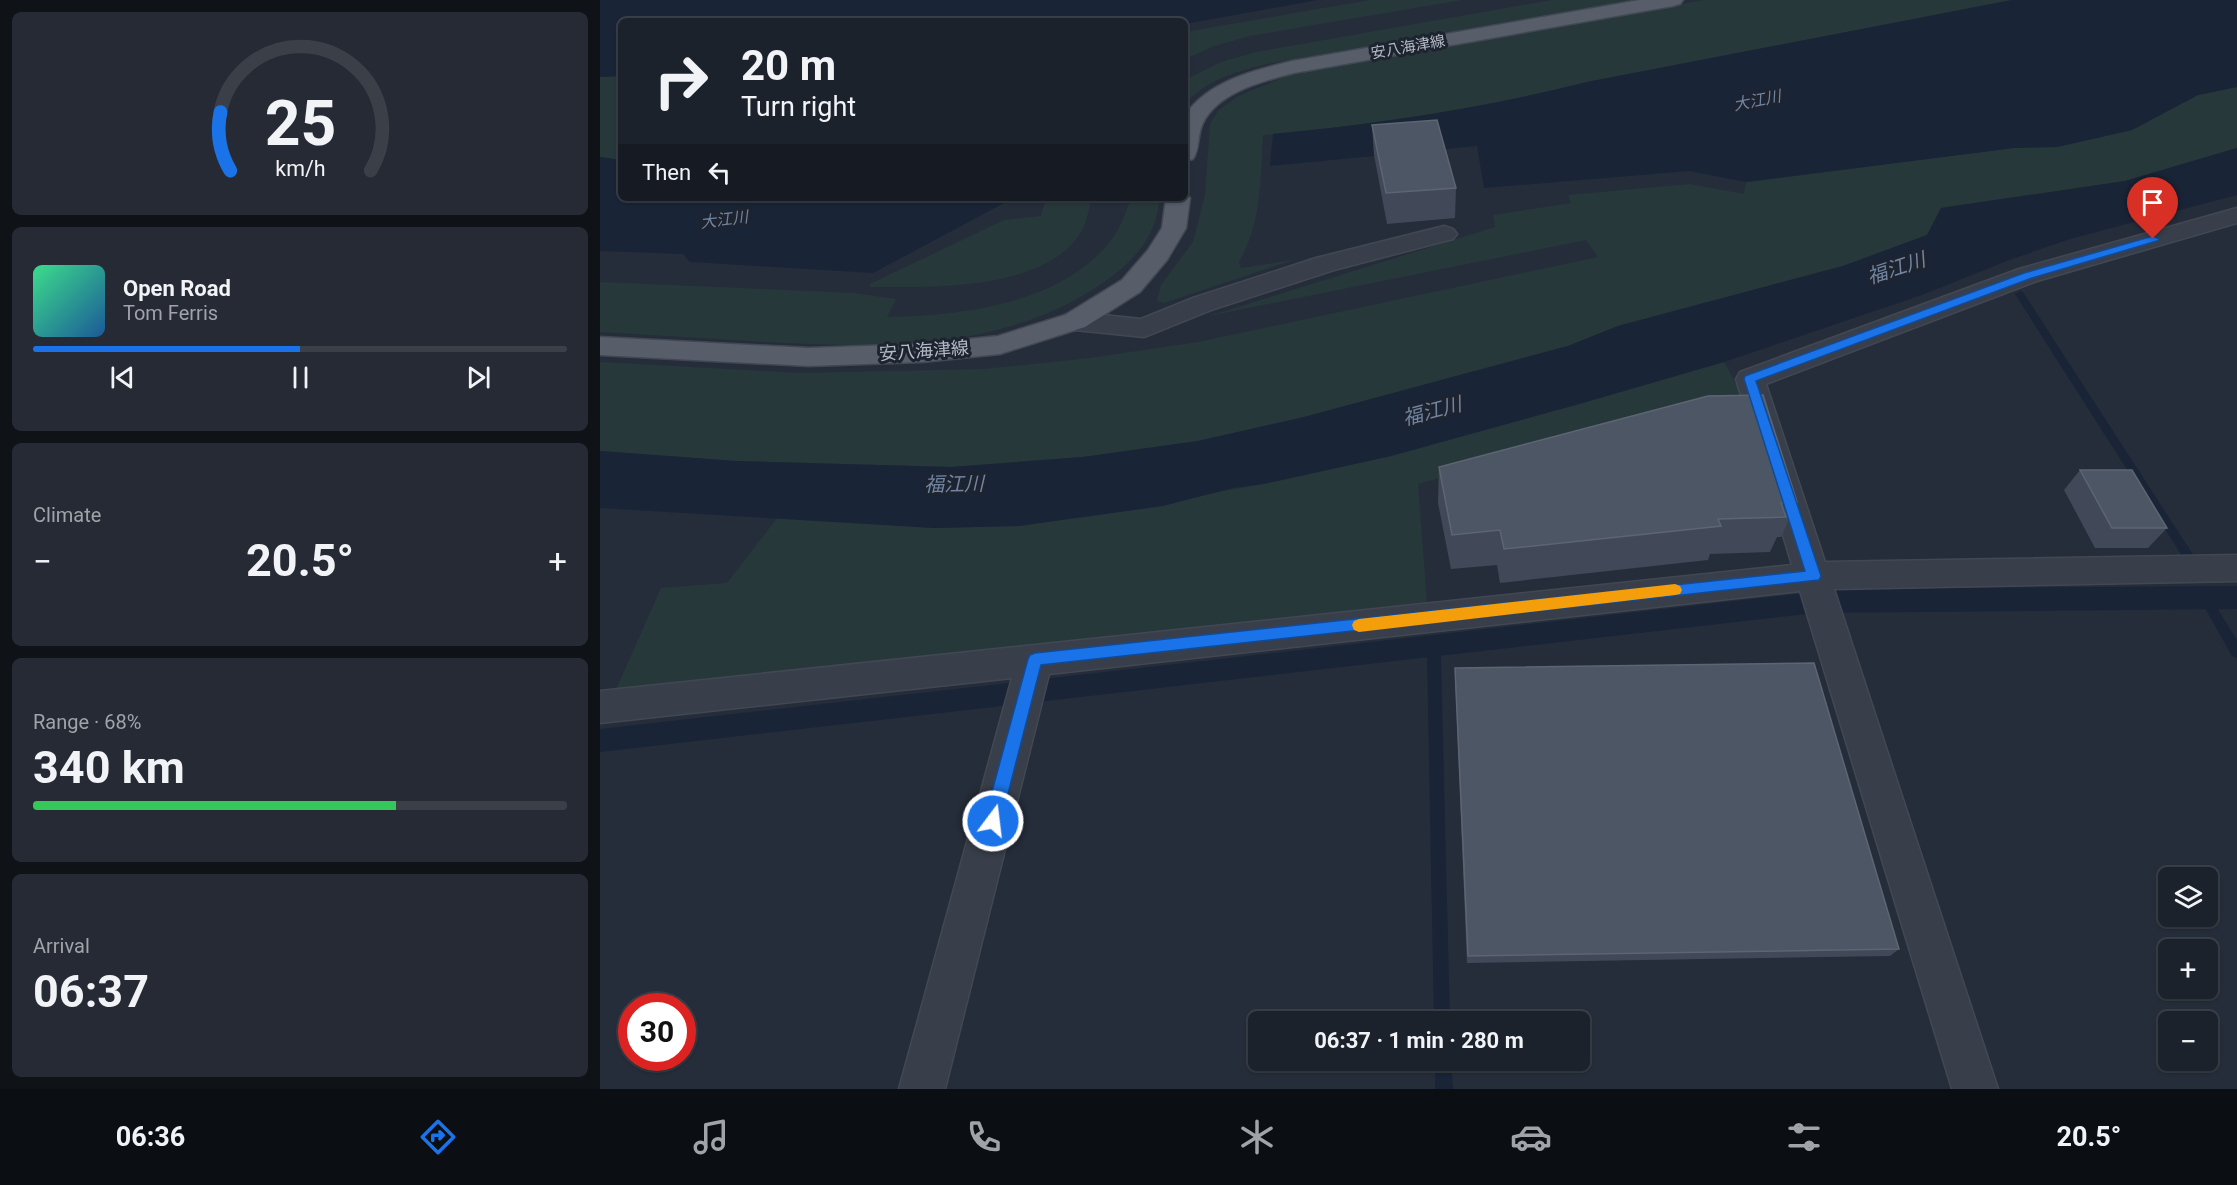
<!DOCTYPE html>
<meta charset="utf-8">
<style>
body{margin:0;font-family:Roboto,"Noto Sans JP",sans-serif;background:#252a34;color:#f1f3f6;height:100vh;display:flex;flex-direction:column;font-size:22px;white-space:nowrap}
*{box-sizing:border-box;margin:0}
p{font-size:20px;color:#a0a4a9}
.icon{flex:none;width:33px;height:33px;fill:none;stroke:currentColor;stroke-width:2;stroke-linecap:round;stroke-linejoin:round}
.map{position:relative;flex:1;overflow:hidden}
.details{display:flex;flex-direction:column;gap:12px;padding:12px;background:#0f1318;width:600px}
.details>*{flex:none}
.hud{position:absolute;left:18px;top:18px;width:570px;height:183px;border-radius:9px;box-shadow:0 2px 4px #0004,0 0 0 2px #3a3f48;background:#1c222c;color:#f1f3f6;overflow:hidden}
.controls{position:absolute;left:1558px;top:867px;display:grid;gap:12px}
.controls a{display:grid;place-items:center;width:60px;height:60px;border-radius:9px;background:#1c222c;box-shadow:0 2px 4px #0004,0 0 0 2px #3a3f48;font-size:30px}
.speed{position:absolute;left:18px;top:993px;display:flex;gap:12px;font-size:30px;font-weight:700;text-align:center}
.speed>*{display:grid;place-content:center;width:78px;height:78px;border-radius:50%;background:#1c222c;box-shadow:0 2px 4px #0004,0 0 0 2px #3a3f48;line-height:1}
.speed .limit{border:9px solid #d22;background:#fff;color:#111}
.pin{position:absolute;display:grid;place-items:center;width:51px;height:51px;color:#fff;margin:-62px -26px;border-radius:50% 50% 50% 0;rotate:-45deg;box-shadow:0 0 6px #0007}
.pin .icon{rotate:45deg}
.me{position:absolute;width:66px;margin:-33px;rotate:15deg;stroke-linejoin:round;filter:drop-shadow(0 0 4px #0008)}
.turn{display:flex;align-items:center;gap:21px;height:126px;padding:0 24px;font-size:27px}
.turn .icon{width:78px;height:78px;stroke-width:2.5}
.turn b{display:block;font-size:42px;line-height:51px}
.then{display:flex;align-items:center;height:57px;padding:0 24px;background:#0003;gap:12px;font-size:22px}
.big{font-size:45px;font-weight:700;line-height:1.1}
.details .card{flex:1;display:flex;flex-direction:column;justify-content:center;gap:9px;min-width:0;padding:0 21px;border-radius:9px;background:#252a34}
.details .dial{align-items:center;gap:0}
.dial svg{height:156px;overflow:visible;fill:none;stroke:#3a3f48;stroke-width:7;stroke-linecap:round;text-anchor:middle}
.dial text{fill:#f1f3f6;stroke:none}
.song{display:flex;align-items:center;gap:18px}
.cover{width:72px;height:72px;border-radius:9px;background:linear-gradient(135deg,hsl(150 70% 55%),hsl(210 70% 35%))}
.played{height:6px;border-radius:3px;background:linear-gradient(90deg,#1a73e8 50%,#3a3f48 50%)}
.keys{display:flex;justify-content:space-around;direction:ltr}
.heat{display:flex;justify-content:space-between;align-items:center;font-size:33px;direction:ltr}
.charge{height:9px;border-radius:4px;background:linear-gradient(90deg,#34c759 68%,#3a3f48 0)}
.trip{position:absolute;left:648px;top:1011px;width:342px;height:60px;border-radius:9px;background:#1c222c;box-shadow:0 2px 4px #0004,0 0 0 2px #3a3f48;font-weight:700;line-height:60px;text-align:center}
.dock{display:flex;height:96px;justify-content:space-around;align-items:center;background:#0b0e12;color:#a0a4a9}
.dock .icon{width:42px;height:42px}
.dock .active{color:#1a73e8}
.dock b{font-size:27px;color:#f1f3f6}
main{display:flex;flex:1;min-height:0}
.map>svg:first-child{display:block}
</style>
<main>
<section class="details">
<div class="card dial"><svg viewBox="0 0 100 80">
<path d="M14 69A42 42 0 1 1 86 69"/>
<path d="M14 69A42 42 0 0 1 9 39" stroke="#1a73e8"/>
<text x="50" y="56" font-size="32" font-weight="700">25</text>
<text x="50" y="72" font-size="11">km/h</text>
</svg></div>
<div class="card">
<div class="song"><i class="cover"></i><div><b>Open Road</b><p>Tom Ferris</p></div></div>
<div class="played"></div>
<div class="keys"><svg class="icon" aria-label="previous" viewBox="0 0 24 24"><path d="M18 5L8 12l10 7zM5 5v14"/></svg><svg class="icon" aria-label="pause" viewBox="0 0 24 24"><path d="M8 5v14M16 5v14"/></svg><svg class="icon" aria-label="next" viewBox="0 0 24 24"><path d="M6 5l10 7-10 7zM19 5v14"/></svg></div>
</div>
<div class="card"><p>Climate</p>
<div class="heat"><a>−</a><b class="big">20.5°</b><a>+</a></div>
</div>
<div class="card"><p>Range · 68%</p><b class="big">340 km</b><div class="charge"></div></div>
<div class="card"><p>Arrival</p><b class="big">06:37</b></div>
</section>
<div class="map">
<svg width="1637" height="1089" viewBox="0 0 1637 1089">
<rect width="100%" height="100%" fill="#252d3a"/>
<path fill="#27383b" d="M 770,0 L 862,0 L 650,36 L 614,46 L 585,59 L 585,32 Z
M 952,0 L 1034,0 L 667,64 C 636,72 607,79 585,104 L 585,80 L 621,62 L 656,52 Z
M 1104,0 L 1412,0 L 987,82 C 881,109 773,125 663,135 C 660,180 662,222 639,262 L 641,268 L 693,260 L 564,303 L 557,301 L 561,285 L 593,242 L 605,195 L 610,124 L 618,111 L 638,96 L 705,69 Z
M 21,76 L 21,160 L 0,157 L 0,77 Z
M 1637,87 L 1637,148 L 1525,181 L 1341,208 L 1327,235 L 1243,266 L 1018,326 L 968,346 L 704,417 L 598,441 L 483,457 L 351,467 L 136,461 L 0,451 L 0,362 L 199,373 L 384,369 L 490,358 L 598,342 L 998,257 L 986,240 L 609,316 L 895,227 L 893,215 L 971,203 L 968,195 L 1090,184 L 1144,194 L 1146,182 L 1414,148 L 1457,147 L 1532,130 L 1598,95 Z
M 446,198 L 492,198 C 489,208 487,220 483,229 C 447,292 332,287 270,287 L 270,284 L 404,220 L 441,216 Z
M 531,198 L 560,198 C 558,207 557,216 554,224 C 545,250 522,270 501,284 C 399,354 267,348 149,341 C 100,338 50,335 0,332 L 0,282 L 254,293 L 296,299 L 287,317 C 359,316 460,304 509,243 C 520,230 525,214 531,198 Z
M 1124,362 L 1141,393 L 818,484 L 827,603 L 14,694 L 61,588 L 127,583 L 178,517 L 334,528 L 419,526 L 664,484 L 791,456 Z"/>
<path fill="#192436" d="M 0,0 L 718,0 L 585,24 L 585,21 L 21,21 L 21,76 L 0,77 Z
M 1412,0 L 1637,0 L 1637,87 L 1598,95 L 1532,130 L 1457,147 L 1414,148 L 1146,182 L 1089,171 L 884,188 L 877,146 L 670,166 L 673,134 C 779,124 884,108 987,82 Z
M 1637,148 L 1637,195 L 1470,239 L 1412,259 L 1322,295 L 1124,362 L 983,403 L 791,456 L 663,484 L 633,488 L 563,506 L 419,526 L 334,528 L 0,508 L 0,451 L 136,461 L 351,467 L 483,457 L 598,441 L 704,417 L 968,346 L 1018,326 L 1243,266 L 1327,235 L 1341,208 L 1525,181 Z
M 0,157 L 21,160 L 21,198 L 441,198 L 406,202 L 273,273 L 90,262 L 83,254 L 0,251 Z
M 1637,586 L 1637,609 L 1215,613 L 0,752 L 0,729 L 1242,589 Z"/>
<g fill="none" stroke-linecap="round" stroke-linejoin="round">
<path fill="#192436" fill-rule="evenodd" d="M 1420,291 L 1423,292 L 1592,553 L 1594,556 L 1592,559 L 1584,559 L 1415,294 Z
M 1612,605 L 1616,606 L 1637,640 L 1637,658 L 1632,656 L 1606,610 L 1608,606 Z
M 834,651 L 839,653 L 841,657 L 850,1022 L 834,1022 L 827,657 L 829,653 Z
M 835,1060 L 851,1060 L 853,1089 L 835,1089 Z"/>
<g stroke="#424853" stroke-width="3">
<path id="minor" d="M 1637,208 L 1637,223 L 1437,281 L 1166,384 L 1225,562 L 1637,555 L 1637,581 L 1234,589 L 1398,1089 L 1352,1089 L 1200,591 L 449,674 L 345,1089 L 299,1089 L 412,678 L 0,723 L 0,691 L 1192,565 L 1136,379 L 1140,372 L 1419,269 Z
M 844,226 L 853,229 L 857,234 L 853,239 L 734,270 L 611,310 L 544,337 L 475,330 L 465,327 L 461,321 L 465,315 L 475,312 L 541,319 L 593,298 L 716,258 Z"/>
</g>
<g stroke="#424853" stroke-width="3">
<path id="major" d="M 1040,0 L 1083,0 L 1080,4 L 1073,6 L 694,73 C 663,81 618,92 603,123 C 597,135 600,149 593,159 L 585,161 L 586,114 C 609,81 655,70 692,61 Z
M 585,193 L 590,198 L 586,228 L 567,260 L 540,292 L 485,327 L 400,354 L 322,362 L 209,366 L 0,355 L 0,337 L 209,348 L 322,344 L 398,336 L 465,315 L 522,280 L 548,250 L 562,228 L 566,198 L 585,198 Z"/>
</g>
<use href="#minor" fill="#393f4a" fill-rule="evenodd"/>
<use href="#major" fill="#575e6a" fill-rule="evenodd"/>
</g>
<path fill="#414958" d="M 772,125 L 856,188 L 855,218 L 787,224 L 774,155 Z
M 839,467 L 1197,502 L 1181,537 L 1177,537 L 1170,552 L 1110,554 L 1108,560 L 900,583 L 897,565 L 851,569 L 838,503 Z
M 1480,470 L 1567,528 L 1548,548 L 1495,548 L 1464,490 Z
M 855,668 L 1299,949 L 1290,956 L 867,963 L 855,677 Z"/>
<path fill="#4d5664" stroke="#5d6573" stroke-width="1.5" d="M 837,120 L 856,188 L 786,193 L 772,125 Z
M 1163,395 L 1197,502 L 1181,503 L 1186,517 L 1118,519 L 1121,526 L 904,549 L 900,530 L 852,535 L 839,467 L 1108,396 Z
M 1480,470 L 1532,470 L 1567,528 L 1512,528 Z
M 1214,663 L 1299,949 L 868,956 L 855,668 Z"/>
<path fill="#1a73e8" stroke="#114b97" stroke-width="1.5" d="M 1553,236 L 1559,239 L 1557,241 L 1432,278 L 1156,381 L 1221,576 L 1219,580 L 441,665 L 401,821 L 399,827 L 393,829 L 387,827 L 384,821 L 428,659 L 430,655 L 435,653 L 1205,571 L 1144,379 L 1145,376 L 1424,273 Z"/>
<path fill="#f59e0b" d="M 1075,584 L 1080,586 L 1082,590 L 1080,594 L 1075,595 L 759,632 L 754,630 L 752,625 L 754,621 L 759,619 Z"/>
<g text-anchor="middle" stroke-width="6" stroke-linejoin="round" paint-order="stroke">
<g font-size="15" fill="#b4bac6" stroke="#1e242f">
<text transform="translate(808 47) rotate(-10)" y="5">安八海津線</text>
</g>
<g font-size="16" font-style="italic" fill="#7184a1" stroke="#1e242f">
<text transform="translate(1157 100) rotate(-11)" y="6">大江川</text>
<text transform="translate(124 219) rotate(-7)" y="6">大江川</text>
</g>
<g font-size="18" fill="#b4bac6" stroke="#1e242f">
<text transform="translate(324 351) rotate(-4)" y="6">安八海津線</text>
</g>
<g font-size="20" font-style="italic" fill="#7184a1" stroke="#1e242f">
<text transform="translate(1296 268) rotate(-18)" y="7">福江川</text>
<text transform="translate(832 411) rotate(-15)" y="7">福江川</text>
<text transform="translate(354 484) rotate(-1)" y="7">福江川</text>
</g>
</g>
</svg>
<div class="controls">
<a><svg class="icon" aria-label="layers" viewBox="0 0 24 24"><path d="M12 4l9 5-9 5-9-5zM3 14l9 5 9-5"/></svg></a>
<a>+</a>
<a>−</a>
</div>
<div class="speed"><div class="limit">30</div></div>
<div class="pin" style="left:1553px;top:239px;background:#d93025"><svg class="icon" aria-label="arrive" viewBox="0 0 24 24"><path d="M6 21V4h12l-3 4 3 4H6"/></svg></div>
<svg class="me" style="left:393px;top:821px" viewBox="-20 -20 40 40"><circle r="17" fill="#1a73e8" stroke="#fff" stroke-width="3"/><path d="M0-11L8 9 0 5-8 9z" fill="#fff"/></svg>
<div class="trip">06:37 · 1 min · 280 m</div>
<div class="hud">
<div class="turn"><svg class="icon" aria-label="right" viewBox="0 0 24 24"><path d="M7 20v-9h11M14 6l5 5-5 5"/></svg><div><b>20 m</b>Turn right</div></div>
<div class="then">Then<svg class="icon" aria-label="left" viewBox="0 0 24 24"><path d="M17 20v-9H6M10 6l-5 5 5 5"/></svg></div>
</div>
</div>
</main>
<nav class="dock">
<b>06:36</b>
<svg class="icon active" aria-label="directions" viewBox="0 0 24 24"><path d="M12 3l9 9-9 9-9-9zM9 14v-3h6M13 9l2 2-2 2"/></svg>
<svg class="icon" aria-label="music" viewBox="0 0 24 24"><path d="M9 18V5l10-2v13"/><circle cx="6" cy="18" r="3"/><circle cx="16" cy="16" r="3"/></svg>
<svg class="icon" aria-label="phone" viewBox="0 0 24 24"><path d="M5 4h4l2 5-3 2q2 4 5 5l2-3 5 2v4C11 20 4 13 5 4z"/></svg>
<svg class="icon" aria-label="climate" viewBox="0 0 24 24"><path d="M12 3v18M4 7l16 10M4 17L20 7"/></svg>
<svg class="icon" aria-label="car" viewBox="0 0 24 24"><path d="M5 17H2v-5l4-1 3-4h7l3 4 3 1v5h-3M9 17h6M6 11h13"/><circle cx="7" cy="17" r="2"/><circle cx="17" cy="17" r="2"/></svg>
<svg class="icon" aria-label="filters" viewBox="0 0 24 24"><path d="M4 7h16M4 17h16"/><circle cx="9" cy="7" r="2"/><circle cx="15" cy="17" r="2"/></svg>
<b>20.5°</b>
</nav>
